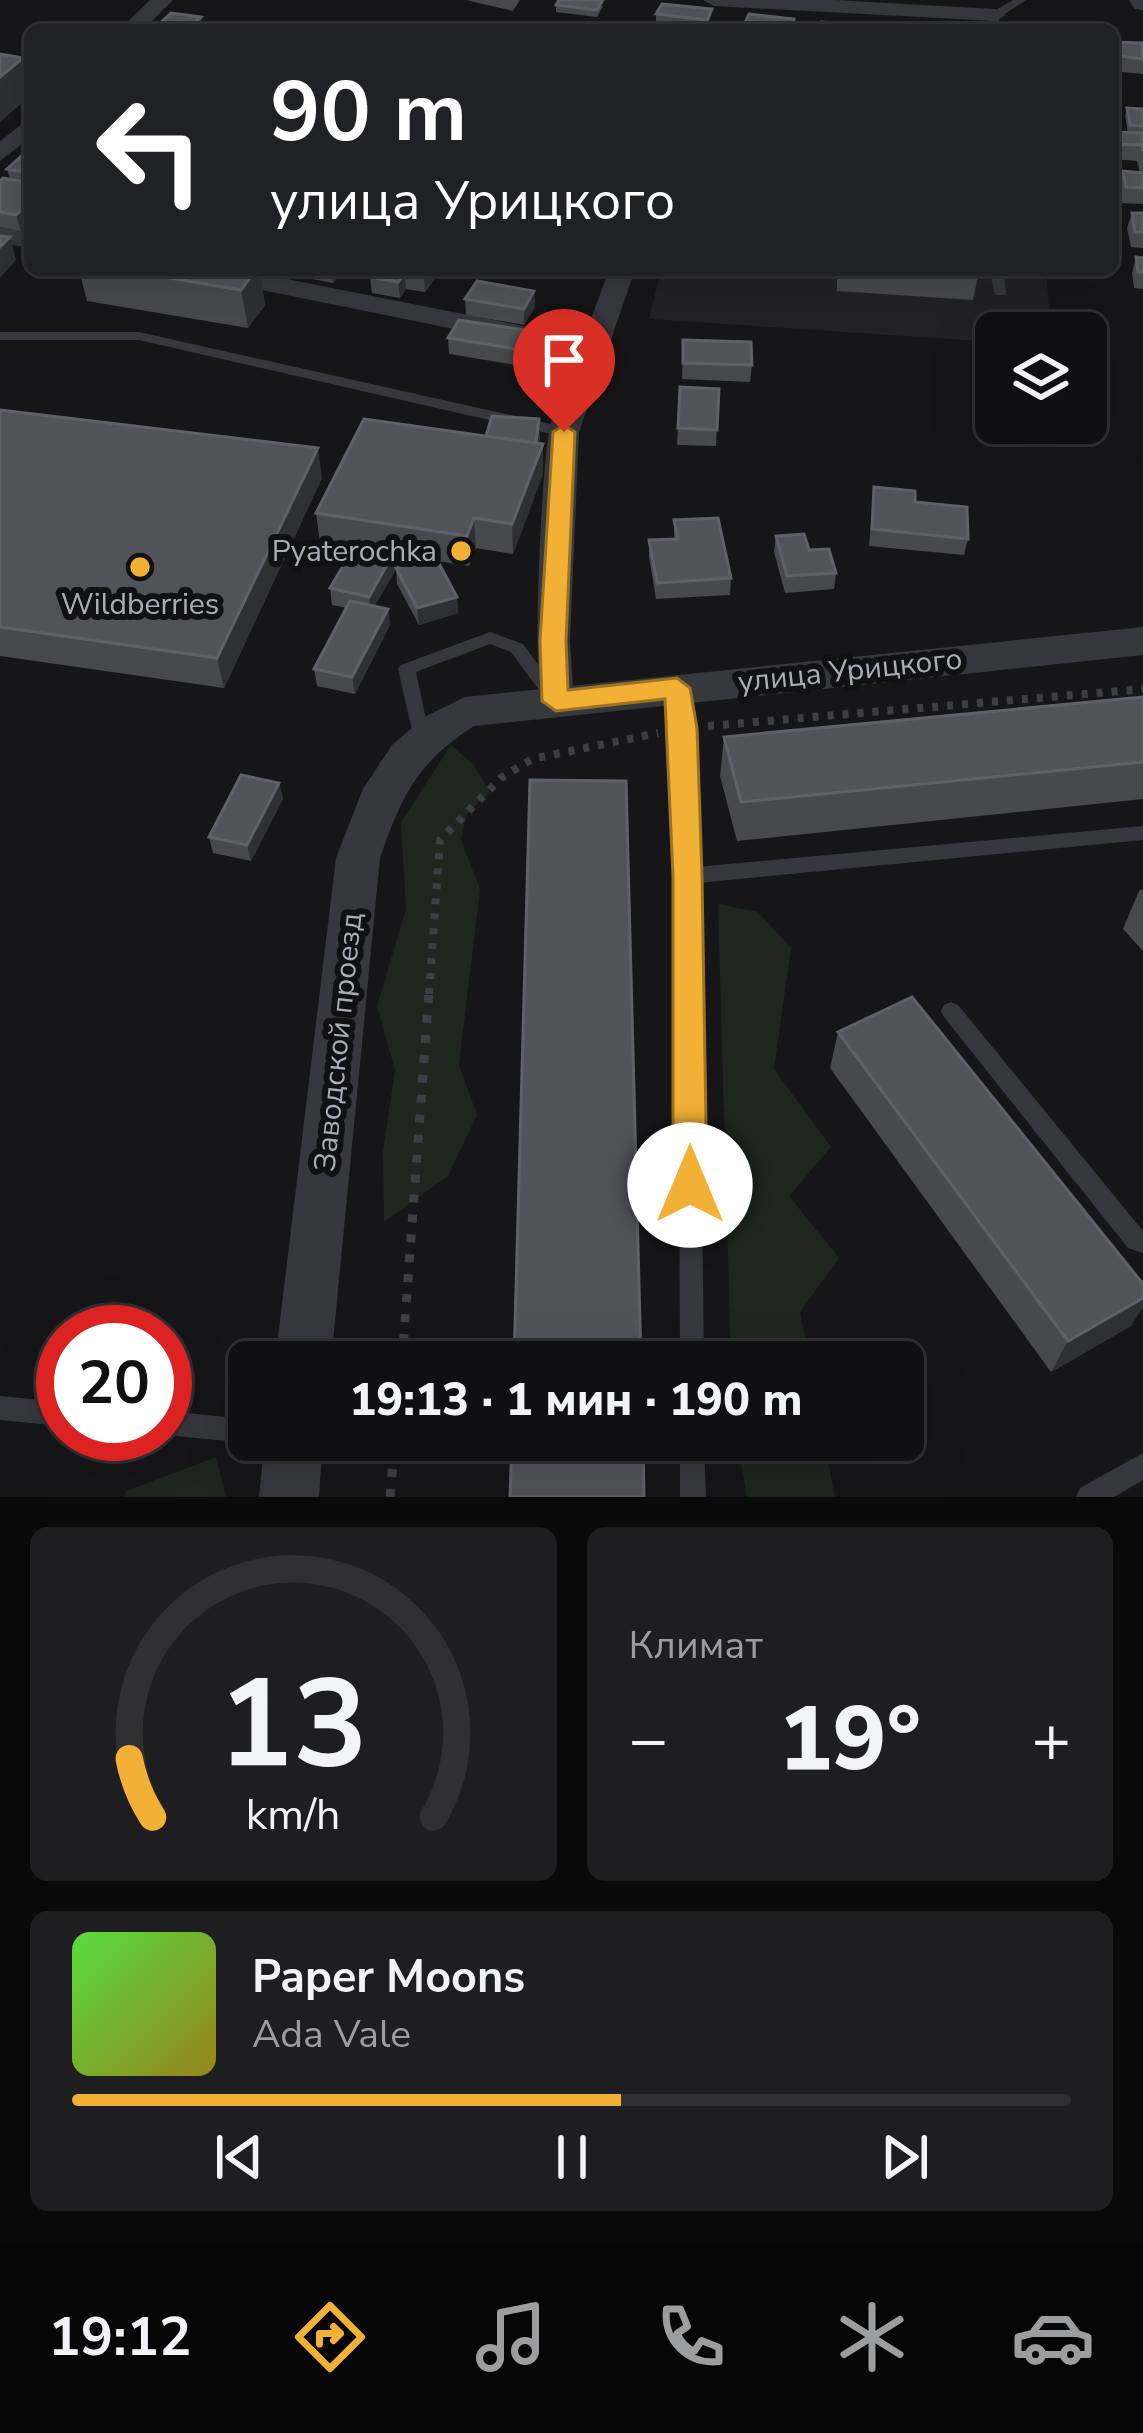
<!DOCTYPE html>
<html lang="ru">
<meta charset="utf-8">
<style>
body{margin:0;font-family:"Nunito Sans",sans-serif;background:#1e1e20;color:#f1f3f6;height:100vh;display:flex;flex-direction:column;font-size:45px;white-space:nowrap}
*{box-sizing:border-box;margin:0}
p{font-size:39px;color:#9c9d9f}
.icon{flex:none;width:66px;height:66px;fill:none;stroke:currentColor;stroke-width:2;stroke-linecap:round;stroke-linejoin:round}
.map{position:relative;height:1497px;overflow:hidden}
.sheet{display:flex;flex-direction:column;gap:30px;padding:30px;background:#09090a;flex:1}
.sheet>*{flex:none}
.hud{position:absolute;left:24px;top:24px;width:1095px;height:252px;border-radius:18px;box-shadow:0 12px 48px #0002,0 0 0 3px #303032;background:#202124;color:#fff;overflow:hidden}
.tools{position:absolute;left:975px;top:312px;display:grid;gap:24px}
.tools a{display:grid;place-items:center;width:132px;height:132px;border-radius:18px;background:#101012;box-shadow:0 12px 48px #0002,0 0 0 3px #303032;font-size:60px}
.speed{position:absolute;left:36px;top:1305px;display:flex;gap:24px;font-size:60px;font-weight:700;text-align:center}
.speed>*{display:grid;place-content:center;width:156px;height:156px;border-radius:50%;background:#101012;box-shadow:0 12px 48px #0002,0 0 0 3px #303032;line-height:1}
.speed .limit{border:18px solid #d22;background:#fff;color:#111}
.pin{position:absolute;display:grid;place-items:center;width:102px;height:102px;color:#fff;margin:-123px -51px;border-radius:50% 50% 50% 0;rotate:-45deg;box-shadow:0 0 12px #0007}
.pin .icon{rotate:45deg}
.me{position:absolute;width:132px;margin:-66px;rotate:0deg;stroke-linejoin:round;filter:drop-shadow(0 0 9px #0008)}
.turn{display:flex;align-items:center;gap:42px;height:252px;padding:0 48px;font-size:54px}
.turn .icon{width:156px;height:156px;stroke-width:2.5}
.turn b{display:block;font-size:84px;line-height:102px}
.big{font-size:90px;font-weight:800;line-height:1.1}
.sheet .tile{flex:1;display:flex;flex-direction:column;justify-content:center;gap:18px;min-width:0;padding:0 42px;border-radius:18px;background:#1e1e20}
.sheet .dial{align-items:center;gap:0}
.dial svg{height:312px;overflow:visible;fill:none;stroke:#303032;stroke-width:7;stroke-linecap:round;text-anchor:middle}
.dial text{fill:#f1f3f6;stroke:none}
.song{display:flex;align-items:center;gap:36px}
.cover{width:144px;height:144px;border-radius:18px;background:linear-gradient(135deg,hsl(110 70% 55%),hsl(50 70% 35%))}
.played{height:12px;border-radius:6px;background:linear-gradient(90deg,#f2b134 55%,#303032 55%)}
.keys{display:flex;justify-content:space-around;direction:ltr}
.heat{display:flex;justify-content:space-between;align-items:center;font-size:66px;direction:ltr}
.sheet .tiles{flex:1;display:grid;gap:30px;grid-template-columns:1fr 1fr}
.tile:last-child{grid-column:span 2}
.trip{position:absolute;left:228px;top:1341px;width:696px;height:120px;border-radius:18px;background:#101012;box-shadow:0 12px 48px #0002,0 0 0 3px #303032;font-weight:800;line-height:120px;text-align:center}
.dock{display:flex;height:192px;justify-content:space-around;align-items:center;background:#060607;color:#9c9d9f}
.dock .icon{width:84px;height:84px}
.dock .current{color:#f2b134}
.dock b{font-size:54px;color:#f1f3f6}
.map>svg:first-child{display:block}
</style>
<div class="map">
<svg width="1143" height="1497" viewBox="0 0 1143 1497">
<rect width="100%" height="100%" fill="#161618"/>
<path fill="#222225" d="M 661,270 L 1046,270 L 1051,333 L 996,333 L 996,342 L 649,319 Z"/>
<path fill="#1e261f" d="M 451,745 L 473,764 L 490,792 L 467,814 L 461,840 L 480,889 L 459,1065 L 477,1115 L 448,1176 L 384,1222 L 383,1151 L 395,1070 L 377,1006 L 406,909 L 401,822 Z
M 718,904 L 758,912 L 791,948 L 774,1069 L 831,1147 L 789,1196 L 839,1258 L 800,1312 L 810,1362 L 731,1362 Z
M 737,1440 L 824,1440 L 835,1497 L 747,1497 Z
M 216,1457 L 226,1497 L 124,1497 L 126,1491 Z"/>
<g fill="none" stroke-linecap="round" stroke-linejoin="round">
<path stroke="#3d3f44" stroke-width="8" stroke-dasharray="6 9" stroke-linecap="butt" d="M 708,726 L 1143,689
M 429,994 L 440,840 L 501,778 L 532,759 L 658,733"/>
<path stroke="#3d3f44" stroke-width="9" stroke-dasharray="8 12" stroke-linecap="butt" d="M 402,1362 L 429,991
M 390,1497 L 395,1440"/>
<path fill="#37383d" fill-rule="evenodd" d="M 1013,0 L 1026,0 L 1000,17 L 996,30 L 986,30 L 991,13 Z
M 990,270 L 1004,270 L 1006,295 L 996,295 L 994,292 Z
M 0,332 L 139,332 L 564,427 L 571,432 L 564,437 L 139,340 L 0,340 Z
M 490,632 L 523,644 L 559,693 L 562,697 L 559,701 L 547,701 L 511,652 L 490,644 L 416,672 L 430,738 L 427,743 L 415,743 L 398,669 L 401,665 Z
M 677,682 L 686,688 L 692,728 L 697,867 L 1143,826 L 1143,840 L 698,883 L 704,1362 L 680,1362 L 678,876 L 674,728 L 668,688 Z
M 951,1002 L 958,1005 L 1143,1231 L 1143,1253 L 1128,1248 L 944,1017 L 941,1011 L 944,1005 Z
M 0,1396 L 63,1402 L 63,1426 L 0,1420 Z
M 165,1411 L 249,1419 L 249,1440 L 257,1440 L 249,1443 L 165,1435 L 162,1434 L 165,1434 Z
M 680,1440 L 704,1440 L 706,1497 L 680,1497 Z
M 1143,1453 L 1143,1480 L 1114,1497 L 1076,1497 L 1080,1488 Z"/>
<path fill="#37383d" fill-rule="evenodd" d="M 150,0 L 173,0 L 143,30 L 119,30 Z
M 703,0 L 834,0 L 995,9 L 1006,15 L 995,21 L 714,6 Z
M 1129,0 L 1143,0 L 1143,10 L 1135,9 Z
M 30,118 L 30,138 L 0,161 L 0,141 Z
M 0,227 L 30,232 L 30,248 L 0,243 Z
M 189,270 L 242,270 L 584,338 L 609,270 L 635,270 L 579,432 L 570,641 L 574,701 L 568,710 L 556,714 L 544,710 C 530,686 542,468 549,432 C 554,406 569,379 578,354 L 202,278 Z"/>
<path fill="#37383d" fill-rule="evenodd" d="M 1143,627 L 1143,655 L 474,726 C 417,763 402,795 380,858 L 331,1362 L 275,1362 L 336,858 L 363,789 L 392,745 L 426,716 L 465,697 Z
M 265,1440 L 323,1440 L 319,1497 L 259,1497 Z"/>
</g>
<path fill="#47494d" d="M 466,0 L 520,0 L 513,11 Z
M 556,5 L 603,6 L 597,17 L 556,12 Z
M 712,9 L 711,16 L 706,27 L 656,22 L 656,14 Z
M 744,25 L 792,30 L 744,30 Z
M 1113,42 L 1143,59 L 1143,74 L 1113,71 Z
M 1127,108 L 1143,109 L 1143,204 L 1121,203 L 1118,187 L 1123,171 L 1140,173 L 1137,161 L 1113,159 L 1113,132 L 1128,133 L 1125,116 Z
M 30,152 L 30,222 L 21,231 L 0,227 L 0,181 L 10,179 L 7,169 Z
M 1132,213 L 1143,213 L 1143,248 L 1131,247 L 1127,228 Z
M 1136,257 L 1143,258 L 1143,289 L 1134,288 L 1132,273 Z
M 79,270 L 273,270 L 270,274 L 260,272 L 265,305 L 248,328 L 87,301 Z
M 305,270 L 343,270 L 333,283 L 307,278 Z
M 375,270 L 437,276 L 425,292 L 406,289 L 400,298 L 372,293 L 370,277 Z
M 782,270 L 979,270 L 979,271 L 973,300 L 837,291 L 837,276 L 781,272 Z
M 534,291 L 535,307 L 524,325 L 466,315 L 465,299 Z
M 543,333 L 544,349 L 534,368 L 449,354 L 448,338 Z
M 683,340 L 752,365 L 750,382 L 682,379 Z
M 680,387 L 719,389 L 716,446 L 677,445 Z
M 0,410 L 322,478 L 224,688 L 0,656 Z
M 486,436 L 540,436 L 539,443 L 543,474 L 513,554 L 476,548 L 469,566 L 437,561 L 457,597 L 458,613 L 419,625 L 397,584 L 396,568 L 425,559 L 393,554 L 395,571 L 374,606 L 388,609 L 390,625 L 355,694 L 317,686 L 314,669 L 347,608 L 332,605 L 330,588 L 354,548 L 320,543 L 316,513 Z
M 874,487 L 915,502 L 968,539 L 964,555 L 869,546 Z
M 674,520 L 731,578 L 730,595 L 656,599 L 649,557 L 649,540 L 674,539 Z
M 776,536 L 836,573 L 834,589 L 785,593 L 774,552 Z
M 1143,697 L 1143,799 L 737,841 L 720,776 L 724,737 Z
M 279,783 L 283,799 L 251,861 L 213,853 L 209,837 Z
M 1143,889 L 1143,951 L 1123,929 L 1139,891 Z
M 838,1032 L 1131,1326 L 1051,1372 L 830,1068 Z"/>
<path fill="#2f3033" d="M 201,17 L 202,25 L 196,30 L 187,30 Z
M 23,58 L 30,85 L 30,96 L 0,122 L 0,77 Z
M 30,202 L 30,222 L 21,231 L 16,215 Z
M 10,237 L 16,260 L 0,278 L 0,247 Z
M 256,270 L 260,270 L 265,305 L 248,328 L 241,290 Z
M 335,270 L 343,270 L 333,283 L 332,275 Z
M 429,270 L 437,270 L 437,276 L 425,292 L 424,276 Z
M 405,273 L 406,289 L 400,298 L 398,282 Z
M 534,291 L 535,307 L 524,325 L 524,309 Z
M 543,333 L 544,349 L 534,368 L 534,352 Z
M 539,419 L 540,436 L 535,464 L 543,444 L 543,474 L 513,554 L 512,524 L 534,452 Z
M 318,448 L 322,478 L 224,688 L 217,658 Z
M 474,518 L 476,548 L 469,566 L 467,536 Z
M 393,554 L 395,571 L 371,613 L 369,597 Z
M 457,597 L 458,613 L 419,625 L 417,608 Z
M 388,609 L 390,625 L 355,694 L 352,677 Z
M 279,783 L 283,799 L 251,861 L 247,845 Z
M 1143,1298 L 1143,1307 L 1131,1326 L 1051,1372 L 1068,1341 Z"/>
<path fill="#525359" stroke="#5f6168" stroke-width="3" d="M 559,0 L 603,0 L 597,10 L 556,5 Z
M 662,4 L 712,9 L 707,20 L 656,14 Z
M 171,13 L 201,17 L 187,30 L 157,26 Z
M 749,14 L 794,19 L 790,30 L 744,25 Z
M 822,22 L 846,25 L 845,30 L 820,30 Z
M 1113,42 L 1142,43 L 1143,59 L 1113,55 Z
M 0,54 L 23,58 L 0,77 Z
M 1127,108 L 1143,109 L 1143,126 L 1130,125 Z
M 1113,132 L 1143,133 L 1143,151 L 1142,145 L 1113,144 Z
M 27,151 L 30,152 L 30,173 L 7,169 Z
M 1123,171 L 1143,173 L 1143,188 L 1126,187 Z
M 3,178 L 30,183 L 30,202 L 16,215 L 0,212 L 0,181 Z
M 1132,213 L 1143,213 L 1143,232 L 1135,232 Z
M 0,236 L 10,237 L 0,247 Z
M 1136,257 L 1143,258 L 1143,272 L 1138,272 Z
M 123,270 L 256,270 L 241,290 Z
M 306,270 L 335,270 L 332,275 Z
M 375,270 L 429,270 L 424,276 L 405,273 L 398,282 L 370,277 Z
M 477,281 L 534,291 L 524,309 L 465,299 Z
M 459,320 L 543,333 L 534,352 L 448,338 Z
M 683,340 L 751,342 L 752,365 L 683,363 Z
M 680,387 L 719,389 L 717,430 L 678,428 Z
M 0,410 L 318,448 L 217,658 L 0,627 Z
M 492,416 L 539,419 L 536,443 L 486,436 Z
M 364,419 L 543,444 L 512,524 L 474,518 L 467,536 L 316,513 Z
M 874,487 L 915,491 L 915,502 L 967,507 L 968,539 L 872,529 Z
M 718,518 L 731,578 L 657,583 L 649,540 L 678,539 L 674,520 Z
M 804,534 L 809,550 L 829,549 L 836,573 L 787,576 L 776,536 Z
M 355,546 L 393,554 L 369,597 L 330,588 Z
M 435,556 L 457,597 L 417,608 L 396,568 Z
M 350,601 L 388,609 L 352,677 L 314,669 Z
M 1143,697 L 1143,762 L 741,802 L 724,737 Z
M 241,775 L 279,783 L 247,845 L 209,837 Z
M 530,780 L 626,781 L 641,1362 L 514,1362 Z
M 912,997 L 1143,1284 L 1143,1298 L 1068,1341 L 838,1032 Z
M 512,1440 L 643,1440 L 644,1497 L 510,1497 Z"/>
<path fill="#f2b134" stroke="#9d7322" stroke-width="3" d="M 564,425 L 575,432 L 566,641 L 568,690 L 677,678 L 690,688 L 697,728 L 702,876 L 707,1185 L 702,1196 L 690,1201 L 678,1196 L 673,1185 L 673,876 L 665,699 L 556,711 L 542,701 L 540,641 L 553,432 Z"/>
<g fill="#f2b134" stroke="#111113" stroke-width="4.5">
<circle cx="461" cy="551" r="12"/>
<circle cx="140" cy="567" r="12"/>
</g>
<g text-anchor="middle" stroke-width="12" stroke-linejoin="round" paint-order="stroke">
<g font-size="30" fill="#a8adb8" stroke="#111113" text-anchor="end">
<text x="437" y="561">Pyaterochka</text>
<text x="140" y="614" text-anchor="middle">Wildberries</text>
</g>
<g font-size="30" fill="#a8adb8" stroke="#111113">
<text transform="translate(850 670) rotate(-6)" y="10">улица Урицкого</text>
<text transform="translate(338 1042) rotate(-84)" y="10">Заводской проезд</text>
</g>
</g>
</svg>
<div class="tools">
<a><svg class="icon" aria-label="layers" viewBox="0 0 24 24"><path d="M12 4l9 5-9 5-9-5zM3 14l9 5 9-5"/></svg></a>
</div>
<div class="speed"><div class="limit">20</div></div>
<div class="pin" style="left:564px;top:432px;background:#d93025"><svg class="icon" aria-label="arrive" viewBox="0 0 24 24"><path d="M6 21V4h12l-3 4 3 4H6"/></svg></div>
<svg class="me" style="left:690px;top:1185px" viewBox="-20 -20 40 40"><circle r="19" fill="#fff"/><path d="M0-13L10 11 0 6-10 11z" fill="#f2b134"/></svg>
<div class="trip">19:13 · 1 мин · 190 m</div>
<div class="hud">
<div class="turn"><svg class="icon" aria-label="left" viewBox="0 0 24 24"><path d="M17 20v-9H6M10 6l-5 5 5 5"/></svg><div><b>90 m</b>улица Урицкого</div></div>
</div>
</div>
<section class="sheet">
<div class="tiles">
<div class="tile dial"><svg viewBox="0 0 100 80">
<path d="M14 69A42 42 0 1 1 86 69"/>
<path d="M14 69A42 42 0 0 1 8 54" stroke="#f2b134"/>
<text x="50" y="56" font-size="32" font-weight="700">13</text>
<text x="50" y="72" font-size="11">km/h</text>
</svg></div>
<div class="tile"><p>Климат</p>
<div class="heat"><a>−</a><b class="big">19°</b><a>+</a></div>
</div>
<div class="tile">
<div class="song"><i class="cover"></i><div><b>Paper Moons</b><p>Ada Vale</p></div></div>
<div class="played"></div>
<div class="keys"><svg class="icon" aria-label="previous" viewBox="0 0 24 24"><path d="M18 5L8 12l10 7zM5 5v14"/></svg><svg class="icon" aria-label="pause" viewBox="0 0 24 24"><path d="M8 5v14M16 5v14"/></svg><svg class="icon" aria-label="next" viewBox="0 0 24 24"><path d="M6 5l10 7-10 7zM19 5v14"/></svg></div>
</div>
</div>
</section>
<nav class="dock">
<b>19:12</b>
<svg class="icon current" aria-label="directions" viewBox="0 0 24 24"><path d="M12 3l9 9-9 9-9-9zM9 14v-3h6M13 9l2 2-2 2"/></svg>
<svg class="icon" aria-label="music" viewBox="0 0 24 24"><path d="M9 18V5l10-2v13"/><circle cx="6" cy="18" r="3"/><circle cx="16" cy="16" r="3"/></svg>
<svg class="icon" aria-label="phone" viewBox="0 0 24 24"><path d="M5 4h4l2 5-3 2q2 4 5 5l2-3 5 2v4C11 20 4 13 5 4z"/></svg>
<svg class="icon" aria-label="climate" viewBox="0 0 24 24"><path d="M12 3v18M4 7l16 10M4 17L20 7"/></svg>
<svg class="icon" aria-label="car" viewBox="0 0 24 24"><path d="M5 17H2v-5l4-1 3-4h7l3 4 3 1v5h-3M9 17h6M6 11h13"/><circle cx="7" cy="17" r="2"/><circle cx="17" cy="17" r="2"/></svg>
</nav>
